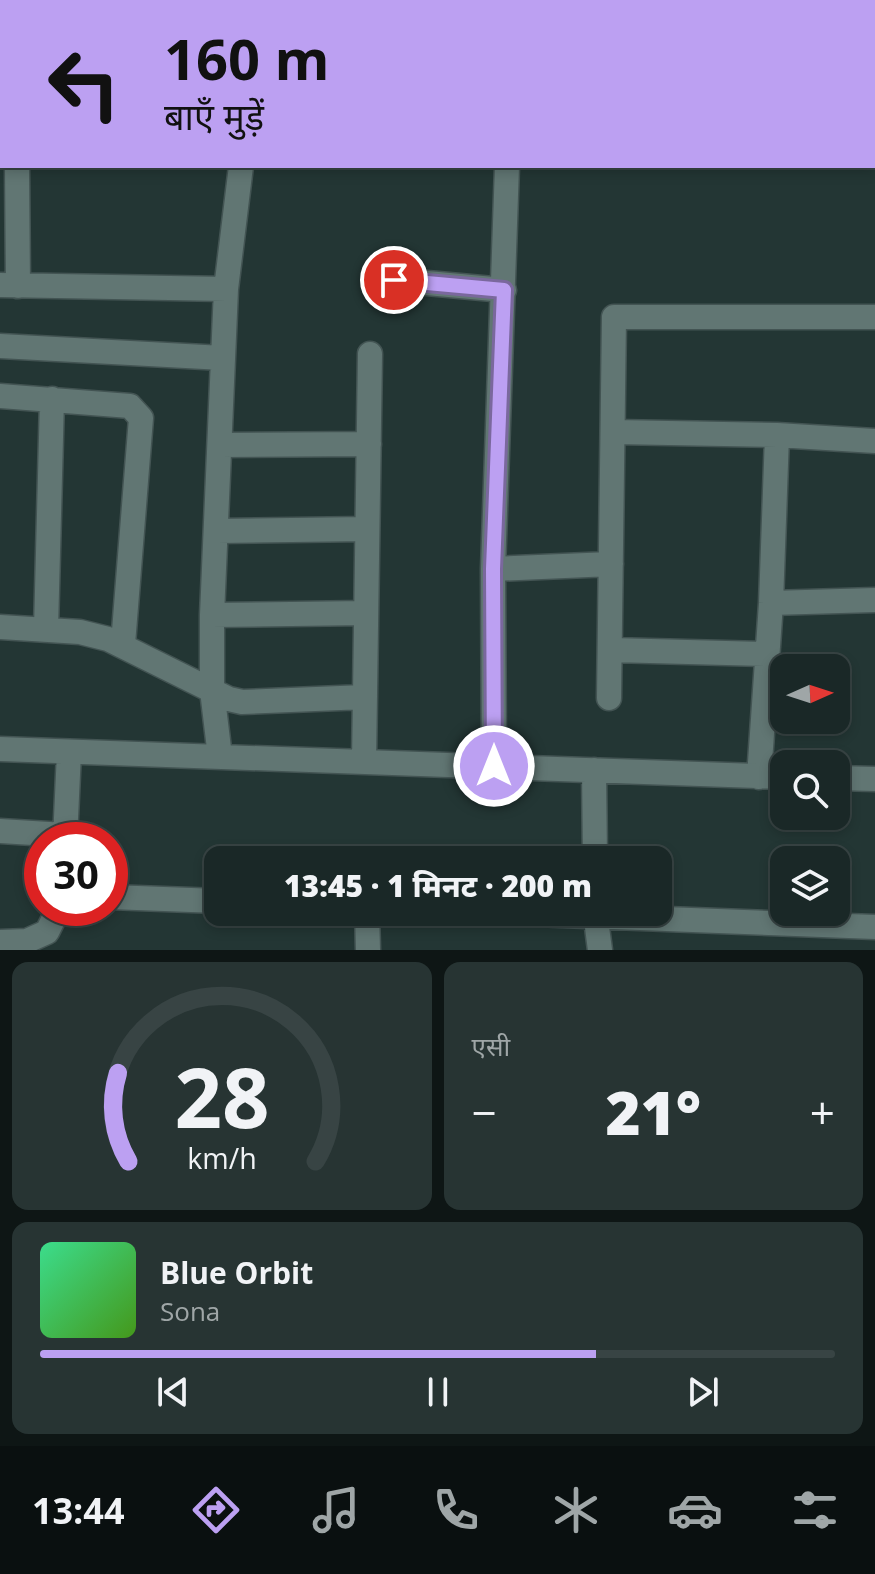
<!DOCTYPE html>
<html lang="hi">
<meta charset="utf-8">
<style>
body{margin:0;font-family:"Open Sans","Noto Sans Devanagari",sans-serif;background:#273433;color:#f1f3f6;height:100vh;display:flex;flex-direction:column;font-size:30px;white-space:nowrap}
*{box-sizing:border-box;margin:0}
p{font-size:26px;color:#9fa6a7}
.icon{flex:none;width:44px;height:44px;fill:none;stroke:currentColor;stroke-width:2;stroke-linecap:round;stroke-linejoin:round}
.map{position:relative;height:950px;overflow:hidden}
.sheet{display:flex;flex-direction:column;gap:12px;padding:12px;background:#0e1615;flex:1}
.sheet>*{flex:none}
.guide{position:absolute;left:0px;top:0px;width:876px;height:168px;box-shadow:0 4px 12px #0003,0 0 0 2px #384444;background:#bca0f2;color:#111;overflow:hidden}
.needle{width:52px;rotate:87deg}
.controls{position:absolute;left:770px;top:654px;display:grid;gap:16px}
.controls a{display:grid;place-items:center;width:80px;height:80px;border-radius:16px;background:#1a2827;box-shadow:0 4px 12px #0003,0 0 0 2px #384444;font-size:40px}
.speed{position:absolute;left:24px;top:822px;display:flex;gap:16px;font-size:40px;font-weight:700;text-align:center}
.speed>*{display:grid;place-content:center;width:104px;height:104px;border-radius:50%;background:#1a2827;box-shadow:0 4px 12px #0003,0 0 0 2px #384444;line-height:1}
.speed .limit{border:12px solid #d22;background:#fff;color:#111}
.pin{position:absolute;display:grid;place-items:center;width:68px;height:68px;color:#fff;margin:-34px;border:4px solid #fff;border-radius:50%;box-shadow:0 2px 8px #0007}
.me{position:absolute;width:88px;margin:-44px;rotate:0deg;stroke-linejoin:round;filter:drop-shadow(0 0 6px #0008)}
.turn{display:flex;align-items:center;gap:28px;height:168px;padding:0 32px;font-size:36px}
.turn .icon{width:104px;height:104px;stroke-width:2.5}
.turn b{display:block;font-size:56px;line-height:68px}
.big{font-size:60px;font-weight:800;line-height:1.1}
.sheet .card{flex:1;display:flex;flex-direction:column;justify-content:center;gap:12px;min-width:0;padding:0 28px;border-radius:16px;background:#273433}
.sheet .dial{align-items:center;gap:0}
.dial svg{height:208px;overflow:visible;fill:none;stroke:#384444;stroke-width:7;stroke-linecap:round;text-anchor:middle}
.dial text{fill:#f1f3f6;stroke:none}
.song{display:flex;align-items:center;gap:24px}
.cover{width:96px;height:96px;border-radius:12px;background:linear-gradient(135deg,hsl(150 70% 55%),hsl(100 70% 35%))}
.played{height:8px;border-radius:4px;background:linear-gradient(90deg,#bca0f2 70%,#384444 70%)}
.keys{display:flex;justify-content:space-around;direction:ltr}
.heat{display:flex;justify-content:space-between;align-items:center;font-size:44px;direction:ltr}
.sheet .tiles{flex:1;display:grid;gap:12px;grid-template-columns:1fr 1fr}
.card:last-child{grid-column:span 2}
.trip{position:absolute;left:204px;top:846px;width:468px;height:80px;border-radius:16px;background:#1a2827;box-shadow:0 4px 12px #0003,0 0 0 2px #384444;font-weight:800;line-height:80px;text-align:center}
.tab-bar{display:flex;height:128px;justify-content:space-around;align-items:center;background:#0a1010;color:#9fa6a7}
.tab-bar .icon{width:56px;height:56px}
.tab-bar .current{color:#bca0f2}
.tab-bar b{font-size:36px;color:#f1f3f6}
.map>svg:first-child{display:block}
</style>
<div class="map">
<svg width="875" height="950" viewBox="0 0 875 950">
<rect width="100%" height="100%" fill="#233634"/>
<g fill="none" stroke-linecap="round" stroke-linejoin="round">
<g stroke="#435453" stroke-width="27">
<path id="street" d="M 160,0 L 160,2
M 221,0 L 221,2
M 368,0 L 374,2
M 341,2 L 341,0
M 453,2 L 453,0
M 750,2 L 754,0
M 0,33 L 2,33
M 0,135 L 2,135
M 874,144 L 875,144
M 17,166 L 18,286
M 394,280 L 504,290
M 0,285 L 226,289
M 0,346 L 223,358
M 0,396 L 130,406 L 141,418 L 123,644
M 615,432 L 777,435 L 771,603 L 759,777
M 777,435 L 875,441
M 220,445 L 369,444
M 217,531 L 366,529
M 493,569 L 611,564
M 771,603 L 875,600
M 212,615 L 365,613
M 0,627 L 80,632 L 108,639 L 229,699 L 242,702 L 365,697
M 46,629 L 52,399
M 612,650 L 767,654
M 609,698 L 614,317 L 875,317
M 0,749 L 784,777
M 220,757 L 212,690 L 212,615 L 226,289 L 241,166
M 364,762 L 370,354
M 494,766 L 493,569 L 507,166
M 594,770 L 595,860
M 836,778 L 875,779
M 0,831 L 65,835
M 65,840 L 69,752
M 110,897 L 218,901
M 367,912 L 368,950
M 485,912 L 875,927
M 595,912 L 600,950
M 0,942 L 27,941 L 47,932 L 59,908"/>
</g>
<use href="#street" stroke="#617673" stroke-width="24"/>
</g>
<g fill="none" stroke-linecap="round" stroke-linejoin="round">
<g stroke="#7a689d" stroke-width="20">
<path id="route" d="M 394,280 L 504,290 L 493,569 L 494,766"/>
</g>
<use href="#route" stroke="#bca0f2" stroke-width="14"/>
</g>
</svg>
<div class="controls">
<a><svg class="needle" viewBox="-14 -14 28 28"><path d="M0-13l5 13h-10z" fill="#e53935"/><path d="M0 13l5-13h-10z" fill="#9fa6a7"/></svg></a>
<a><svg class="icon" aria-label="search" viewBox="0 0 24 24"><circle cx="10" cy="10" r="6"/><path d="M15 15l6 6"/></svg></a>
<a><svg class="icon" aria-label="layers" viewBox="0 0 24 24"><path d="M12 4l9 5-9 5-9-5zM3 14l9 5 9-5"/></svg></a>
</div>
<div class="speed"><div class="limit">30</div></div>
<div class="pin" style="left:394px;top:280px;background:#d93025"><svg class="icon" aria-label="arrive" viewBox="0 0 24 24"><path d="M6 21V4h12l-3 4 3 4H6"/></svg></div>
<svg class="me" style="left:494px;top:766px" viewBox="-20 -20 40 40"><circle r="17" fill="#bca0f2" stroke="#fff" stroke-width="3"/><path d="M0-11L8 9 0 5-8 9z" fill="#fff"/></svg>
<div class="trip">13:45 · 1 मिनट · 200 m</div>
<div class="guide">
<div class="turn"><svg class="icon" aria-label="left" viewBox="0 0 24 24"><path d="M17 20v-9H6M10 6l-5 5 5 5"/></svg><div><b>160 m</b>बाएँ मुड़ें</div></div>
</div>
</div>
<section class="sheet">
<div class="tiles">
<div class="card dial"><svg viewBox="0 0 100 80">
<path d="M14 69A42 42 0 1 1 86 69"/>
<path d="M14 69A42 42 0 0 1 10 35" stroke="#bca0f2"/>
<text x="50" y="56" font-size="32" font-weight="700">28</text>
<text x="50" y="72" font-size="11">km/h</text>
</svg></div>
<div class="card"><p>एसी</p>
<div class="heat"><a>−</a><b class="big">21°</b><a>+</a></div>
</div>
<div class="card">
<div class="song"><i class="cover"></i><div><b>Blue Orbit</b><p>Sona</p></div></div>
<div class="played"></div>
<div class="keys"><svg class="icon" aria-label="previous" viewBox="0 0 24 24"><path d="M18 5L8 12l10 7zM5 5v14"/></svg><svg class="icon" aria-label="pause" viewBox="0 0 24 24"><path d="M8 5v14M16 5v14"/></svg><svg class="icon" aria-label="next" viewBox="0 0 24 24"><path d="M6 5l10 7-10 7zM19 5v14"/></svg></div>
</div>
</div>
</section>
<nav class="tab-bar">
<b>13:44</b>
<svg class="icon current" aria-label="directions" viewBox="0 0 24 24"><path d="M12 3l9 9-9 9-9-9zM9 14v-3h6M13 9l2 2-2 2"/></svg>
<svg class="icon" aria-label="music" viewBox="0 0 24 24"><path d="M9 18V5l10-2v13"/><circle cx="6" cy="18" r="3"/><circle cx="16" cy="16" r="3"/></svg>
<svg class="icon" aria-label="phone" viewBox="0 0 24 24"><path d="M5 4h4l2 5-3 2q2 4 5 5l2-3 5 2v4C11 20 4 13 5 4z"/></svg>
<svg class="icon" aria-label="climate" viewBox="0 0 24 24"><path d="M12 3v18M4 7l16 10M4 17L20 7"/></svg>
<svg class="icon" aria-label="car" viewBox="0 0 24 24"><path d="M5 17H2v-5l4-1 3-4h7l3 4 3 1v5h-3M9 17h6M6 11h13"/><circle cx="7" cy="17" r="2"/><circle cx="17" cy="17" r="2"/></svg>
<svg class="icon" aria-label="filters" viewBox="0 0 24 24"><path d="M4 7h16M4 17h16"/><circle cx="9" cy="7" r="2"/><circle cx="15" cy="17" r="2"/></svg>
</nav>
